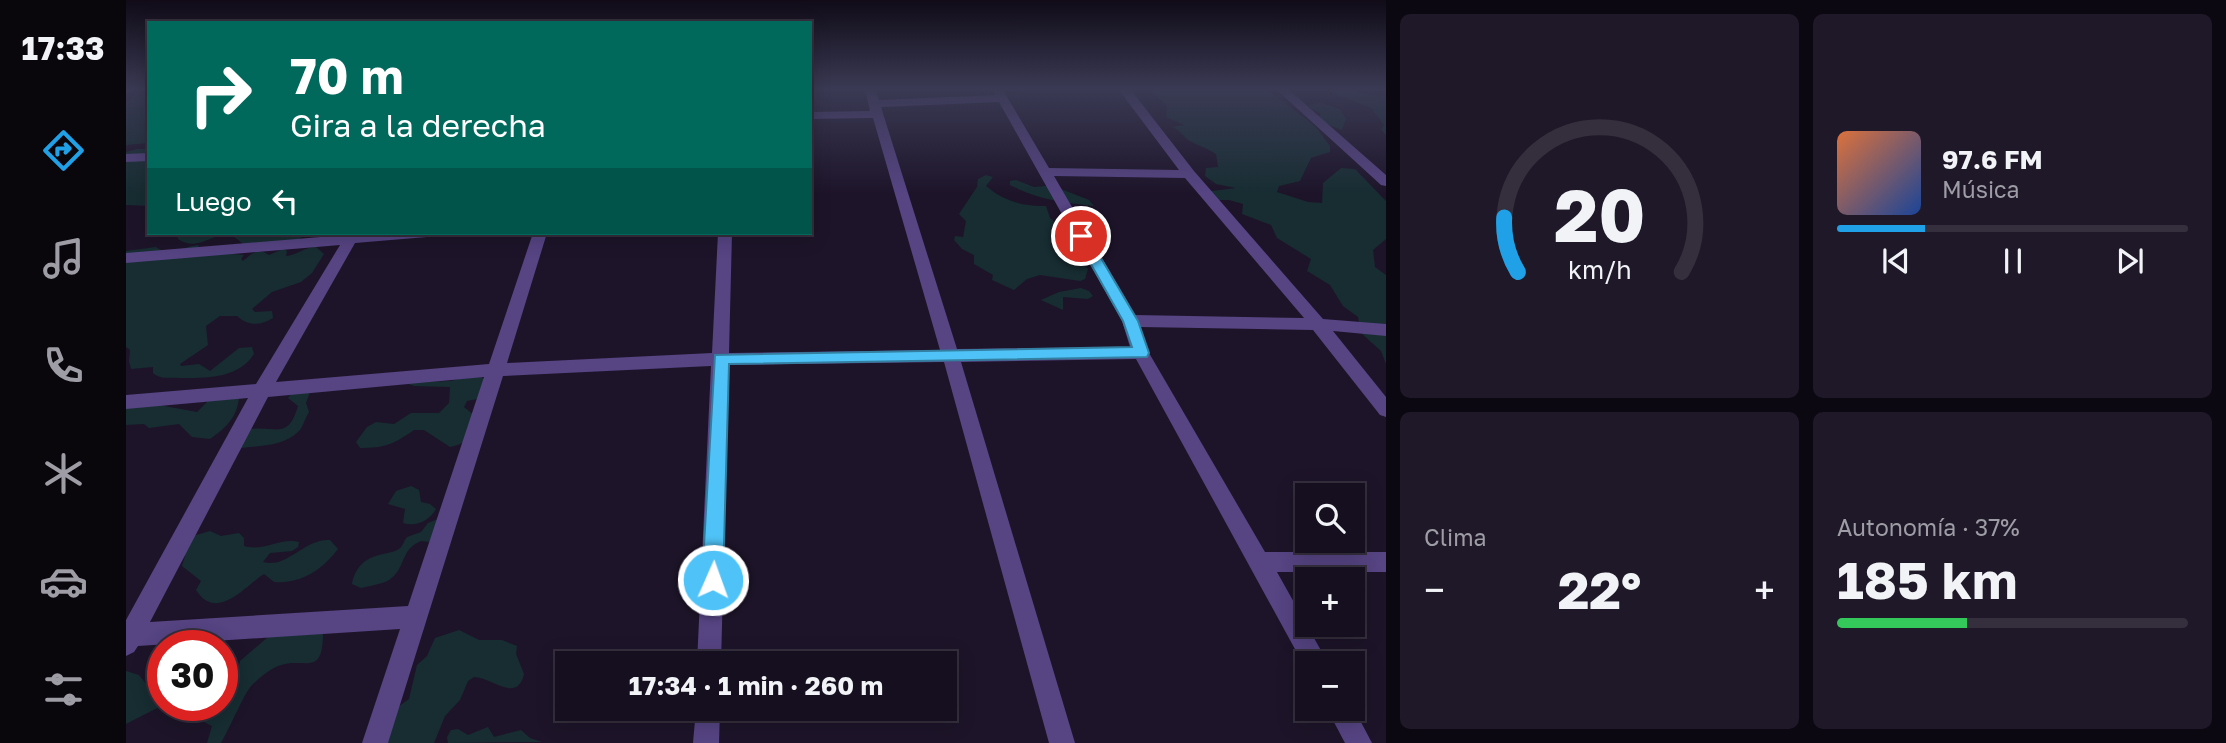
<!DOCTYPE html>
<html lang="es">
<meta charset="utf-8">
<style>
body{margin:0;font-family:"Golos Text",sans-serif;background:#1f1828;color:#f1f3f6;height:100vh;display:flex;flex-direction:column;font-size:26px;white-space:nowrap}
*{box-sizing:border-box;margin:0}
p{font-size:23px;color:#9e9ca4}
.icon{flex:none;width:38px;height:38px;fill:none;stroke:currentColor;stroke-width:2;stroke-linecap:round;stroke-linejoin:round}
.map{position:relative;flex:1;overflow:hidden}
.side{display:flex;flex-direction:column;gap:14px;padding:14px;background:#0c0811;width:840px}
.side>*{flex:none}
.top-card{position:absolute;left:21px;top:21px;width:665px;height:214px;border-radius:0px;box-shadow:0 4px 18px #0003,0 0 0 2px #352f3d;background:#00695c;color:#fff;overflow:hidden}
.fabs{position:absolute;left:1169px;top:483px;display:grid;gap:14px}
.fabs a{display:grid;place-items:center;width:70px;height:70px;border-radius:0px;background:#160f1f;box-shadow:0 4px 18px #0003,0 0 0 2px #352f3d;font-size:35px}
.speed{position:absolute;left:21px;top:630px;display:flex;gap:14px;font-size:35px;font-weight:700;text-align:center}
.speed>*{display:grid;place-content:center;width:91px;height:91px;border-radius:50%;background:#160f1f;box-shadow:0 4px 18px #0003,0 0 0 2px #352f3d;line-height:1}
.speed .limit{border:10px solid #d22;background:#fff;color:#111}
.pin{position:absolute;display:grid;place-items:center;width:60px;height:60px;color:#fff;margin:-30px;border:4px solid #fff;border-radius:50%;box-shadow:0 2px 7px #0007}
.me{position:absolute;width:77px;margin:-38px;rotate:2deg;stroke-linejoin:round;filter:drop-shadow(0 0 5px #0008)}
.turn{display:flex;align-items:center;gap:24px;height:147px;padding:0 28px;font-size:32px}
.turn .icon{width:91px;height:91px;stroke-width:2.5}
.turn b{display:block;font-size:49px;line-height:60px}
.then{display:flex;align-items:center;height:66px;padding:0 28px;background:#0003;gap:14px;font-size:26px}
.big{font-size:52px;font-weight:700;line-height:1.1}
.side .card{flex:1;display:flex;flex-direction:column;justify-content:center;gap:10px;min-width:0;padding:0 24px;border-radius:10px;background:#1f1828}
.side .dial{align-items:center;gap:0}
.dial svg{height:182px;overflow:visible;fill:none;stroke:#352f3d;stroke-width:7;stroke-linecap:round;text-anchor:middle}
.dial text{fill:#f1f3f6;stroke:none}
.song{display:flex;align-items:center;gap:21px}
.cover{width:84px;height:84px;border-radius:10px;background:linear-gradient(135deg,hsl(20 70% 55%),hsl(220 70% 35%))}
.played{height:7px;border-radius:4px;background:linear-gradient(90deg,#20a1e7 25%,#352f3d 25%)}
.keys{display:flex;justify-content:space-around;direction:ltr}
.heat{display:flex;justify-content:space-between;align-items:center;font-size:38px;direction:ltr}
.charge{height:10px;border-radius:5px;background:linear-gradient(90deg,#34c759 37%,#352f3d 0)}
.side .tiles{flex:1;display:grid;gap:14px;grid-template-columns:repeat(2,1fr)}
.trip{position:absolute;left:429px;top:651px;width:402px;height:70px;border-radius:0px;background:#160f1f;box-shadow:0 4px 18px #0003,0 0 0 2px #352f3d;font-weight:700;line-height:70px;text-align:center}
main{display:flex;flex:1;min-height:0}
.dock{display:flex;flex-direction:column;width:126px;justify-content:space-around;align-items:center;background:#09060c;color:#9e9ca4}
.dock .icon{width:49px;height:49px}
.dock .on{color:#20a1e7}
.dock b{font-size:32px;color:#f1f3f6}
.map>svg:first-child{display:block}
</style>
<main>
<nav class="dock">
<b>17:33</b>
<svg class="icon on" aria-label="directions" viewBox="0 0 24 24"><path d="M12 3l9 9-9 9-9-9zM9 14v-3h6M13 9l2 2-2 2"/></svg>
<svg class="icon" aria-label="music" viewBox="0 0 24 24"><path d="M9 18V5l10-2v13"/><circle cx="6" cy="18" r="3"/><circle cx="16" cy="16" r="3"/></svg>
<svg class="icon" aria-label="phone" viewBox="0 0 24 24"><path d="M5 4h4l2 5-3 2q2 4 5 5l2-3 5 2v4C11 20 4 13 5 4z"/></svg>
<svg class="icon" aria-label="climate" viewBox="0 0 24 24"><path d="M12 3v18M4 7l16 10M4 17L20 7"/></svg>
<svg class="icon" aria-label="car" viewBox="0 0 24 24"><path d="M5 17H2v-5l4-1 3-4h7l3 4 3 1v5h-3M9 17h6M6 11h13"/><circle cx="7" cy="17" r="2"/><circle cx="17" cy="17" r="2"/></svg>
<svg class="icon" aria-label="filters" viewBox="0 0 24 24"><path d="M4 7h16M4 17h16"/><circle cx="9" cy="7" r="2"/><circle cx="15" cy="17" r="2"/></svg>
</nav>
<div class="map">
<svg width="1260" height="743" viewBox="0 0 1260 743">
<rect width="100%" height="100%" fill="#1d1429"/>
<path fill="#172d32" d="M 14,90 L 23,90 L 23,143 L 0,145 L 0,102 Z
M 1024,90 L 1142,90 L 1190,127 L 1204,146 L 1204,152 L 1185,158 L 1174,181 L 1153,186 L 1151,192 L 1182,202 L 1196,203 L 1197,183 L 1215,168 L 1229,169 L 1260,201 L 1260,239 L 1247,250 L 1249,267 L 1260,275 L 1260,364 L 1255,351 L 1235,333 L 1232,317 L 1217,306 L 1204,285 L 1181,271 L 1185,259 L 1151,238 L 1145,225 L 1116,214 L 1117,204 L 1103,200 L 1083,200 L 1079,196 L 1086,191 L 1110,188 L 1090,184 L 1079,176 L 1080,168 L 1092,167 L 1090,154 C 1081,148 1073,146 1064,141 C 1057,137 1055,130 1046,127 L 1058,125 L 1040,117 L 1041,106 Z
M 1199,90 L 1225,90 L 1251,97 L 1260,95 L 1260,135 L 1255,129 L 1258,125 L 1245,108 Z
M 1193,102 L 1214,109 L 1220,119 L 1216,130 L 1193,121 L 1191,118 L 1195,114 L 1182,106 Z
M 11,149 L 23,149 L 23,206 L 0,205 L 0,152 Z
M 860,175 L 867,177 L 860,186 C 878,201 895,206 920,206 L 924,218 L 949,239 L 952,259 L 962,269 L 959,279 L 954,281 L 914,275 L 901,279 L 888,290 L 866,280 L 867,275 L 848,264 L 848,255 L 836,249 L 828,240 L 829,236 L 837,237 L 840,221 L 833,214 L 851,187 L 852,179 Z
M 890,180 L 908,187 L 920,186 L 935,189 L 963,200 L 968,206 C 935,202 914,200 884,185 L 884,181 Z
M 51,233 L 183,233 L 171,240 L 117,244 C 114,242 112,239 108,237 C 91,227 74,254 52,239 Z
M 73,245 L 72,248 C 88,251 103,254 118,255 L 115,259 L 117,261 C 125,254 132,247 143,255 L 157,249 L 161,251 L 160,256 C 171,255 179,247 190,247 L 198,254 L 186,273 L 175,282 L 146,292 L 126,309 L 129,312 L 146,311 L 147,318 C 134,326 122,326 111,316 L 94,316 L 80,326 L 82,345 L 54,364 L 55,366 L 73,364 L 84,371 L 113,348 L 126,347 L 128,354 C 112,379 80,378 53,378 C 44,377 35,380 27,373 L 27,367 L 5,369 L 3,361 L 4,350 L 0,347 L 0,251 L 30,247 C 43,257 58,246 73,245 Z
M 955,288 L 963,291 L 967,296 L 962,299 L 937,297 L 937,310 L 915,300 L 933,292 Z
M 352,373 L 361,383 L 351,399 L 341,401 L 338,407 L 354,420 C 345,435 341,444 324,447 L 298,430 L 288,430 C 268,444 259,448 234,448 L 230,442 L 241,427 L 250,422 L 268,424 L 285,413 L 313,413 L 323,403 L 324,387 L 288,386 L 280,383 L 325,381 Z
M 184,392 L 180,403 L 183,412 C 179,418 177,427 173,431 C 158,446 134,446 114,448 L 124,429 C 151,426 162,440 172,406 L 162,398 L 165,394 Z
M 85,398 L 113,398 C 111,417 100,428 84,439 L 66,437 L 53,424 L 23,428 L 18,424 L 0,425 L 0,399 L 71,412 Z
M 285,486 L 293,490 L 295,502 L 304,504 L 310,509 C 303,521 290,527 277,523 L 279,509 L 262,504 L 270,491 Z
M 312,519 L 305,542 L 295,541 C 274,549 280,569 263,580 C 256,584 243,586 235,588 L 226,584 C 234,547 267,558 275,547 C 278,544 278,540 281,537 L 295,532 L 302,523 Z
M 84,531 L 95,536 L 113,533 L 118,538 L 118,546 C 137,552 155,537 173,542 L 172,547 L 166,551 L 144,553 L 137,562 C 161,569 179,538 204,540 L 212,549 C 196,570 175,584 148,582 L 138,574 C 120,585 91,623 70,590 L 75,581 L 56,566 L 59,556 L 56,549 L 67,536 Z
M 156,625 L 197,632 C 197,679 179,656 152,666 C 144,669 132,679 126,685 C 118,693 103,730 95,743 L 81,743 L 86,726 L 76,721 L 72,712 L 78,705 L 96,705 L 96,689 L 109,679 L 114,661 Z
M 333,630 L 353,640 L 376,640 L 391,646 L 390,654 L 398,674 C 391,704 366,677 348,677 L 342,681 L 334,700 L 319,716 L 308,743 L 244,743 L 265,712 L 283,699 L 291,665 L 301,656 L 309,638 Z
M 0,671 L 13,675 L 25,690 L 37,690 L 37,705 L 0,724 Z
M 362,727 L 368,737 L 395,730 L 404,738 L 416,742 L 322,743 L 321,737 L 325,730 L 332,729 L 342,735 Z"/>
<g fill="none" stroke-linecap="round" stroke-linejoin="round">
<path fill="#564483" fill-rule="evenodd" d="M 0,90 L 7,90 L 0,94 Z
M 739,90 L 749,90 L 753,100 L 869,95 L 867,90 L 877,90 L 923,168 L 1053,170 L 993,90 L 1005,90 L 1068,171 L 1197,319 L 1260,324 L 1260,336 L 1207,331 L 1260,397 L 1260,417 L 1254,415 L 1187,330 L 1014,327 L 1023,353 L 1139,552 L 1260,552 L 1260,572 L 1151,572 L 1202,663 L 1181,663 L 1181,671 L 1010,359 L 835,362 L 949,743 L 923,743 L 818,362 L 603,365 L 595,663 L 571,663 L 585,366 L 377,376 L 262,743 L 236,743 L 274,629 L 12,646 L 8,652 L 0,656 L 0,620 L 122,398 L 0,409 L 0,395 L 130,384 L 214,245 L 0,263 L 0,253 L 219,235 L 221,233 L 308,233 L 301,237 L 229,243 L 150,382 L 363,364 L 407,233 L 421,233 L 381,363 L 586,353 L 592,233 L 606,233 L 603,353 L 814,350 L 747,118 L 684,119 L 684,112 L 744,111 ZM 873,102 L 996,321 L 1004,347 L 831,349 L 755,107 ZM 928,176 L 1059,178 L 1178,318 L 1009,315 ZM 358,377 L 282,606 L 24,622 L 142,397 Z
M 1151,90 L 1163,90 L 1260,175 L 1260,186 L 1255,185 Z
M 23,153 L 23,161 L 0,162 L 0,154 Z
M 1227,707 L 1246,743 L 1219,743 L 1201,709 Z
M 570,709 L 594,709 L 593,743 L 567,743 Z"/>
</g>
<linearGradient id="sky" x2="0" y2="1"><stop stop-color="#100b17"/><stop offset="0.46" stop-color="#3a3a54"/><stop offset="1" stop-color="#3a3a54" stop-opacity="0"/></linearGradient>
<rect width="1260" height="194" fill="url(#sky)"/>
<path fill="#4fc3f7" stroke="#337fa1" stroke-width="2" d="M 955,232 L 962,236 L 1012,321 L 1023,353 L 1021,357 L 603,364 L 597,580 L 594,587 L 587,590 L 579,587 L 576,580 L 589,355 L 1006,347 L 997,321 L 949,236 Z"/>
</svg>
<div class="fabs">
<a><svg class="icon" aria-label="search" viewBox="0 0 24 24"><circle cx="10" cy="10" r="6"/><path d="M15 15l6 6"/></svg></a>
<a>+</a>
<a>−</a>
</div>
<div class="speed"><div class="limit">30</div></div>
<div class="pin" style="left:955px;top:236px;background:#d93025"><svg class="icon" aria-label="arrive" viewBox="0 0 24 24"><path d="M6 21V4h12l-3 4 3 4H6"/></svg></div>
<svg class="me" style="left:587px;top:580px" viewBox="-20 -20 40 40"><circle r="17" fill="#4fc3f7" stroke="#fff" stroke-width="3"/><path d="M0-11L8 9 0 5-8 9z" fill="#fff"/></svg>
<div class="trip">17:34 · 1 min · 260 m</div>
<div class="top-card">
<div class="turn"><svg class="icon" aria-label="right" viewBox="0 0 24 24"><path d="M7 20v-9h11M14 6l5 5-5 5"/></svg><div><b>70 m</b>Gira a la derecha</div></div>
<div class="then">Luego<svg class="icon" aria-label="left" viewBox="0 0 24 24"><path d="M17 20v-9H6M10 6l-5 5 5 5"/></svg></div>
</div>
</div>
<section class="side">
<div class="tiles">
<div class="card dial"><svg viewBox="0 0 100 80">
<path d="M14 69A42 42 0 1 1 86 69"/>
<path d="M14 69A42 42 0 0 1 8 45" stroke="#20a1e7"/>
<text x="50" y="56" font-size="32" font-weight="700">20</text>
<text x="50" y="72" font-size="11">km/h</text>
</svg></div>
<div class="card">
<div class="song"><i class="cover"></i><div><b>97.6 FM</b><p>Música</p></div></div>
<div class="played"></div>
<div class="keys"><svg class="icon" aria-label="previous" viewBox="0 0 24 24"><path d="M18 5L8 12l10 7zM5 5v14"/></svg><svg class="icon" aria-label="pause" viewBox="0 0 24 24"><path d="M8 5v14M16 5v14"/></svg><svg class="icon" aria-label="next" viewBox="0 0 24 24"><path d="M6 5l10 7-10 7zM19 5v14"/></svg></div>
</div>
<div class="card"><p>Clima</p>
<div class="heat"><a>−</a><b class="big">22°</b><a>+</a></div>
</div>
<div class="card"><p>Autonomía · 37%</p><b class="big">185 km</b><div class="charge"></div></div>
</div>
</section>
</main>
